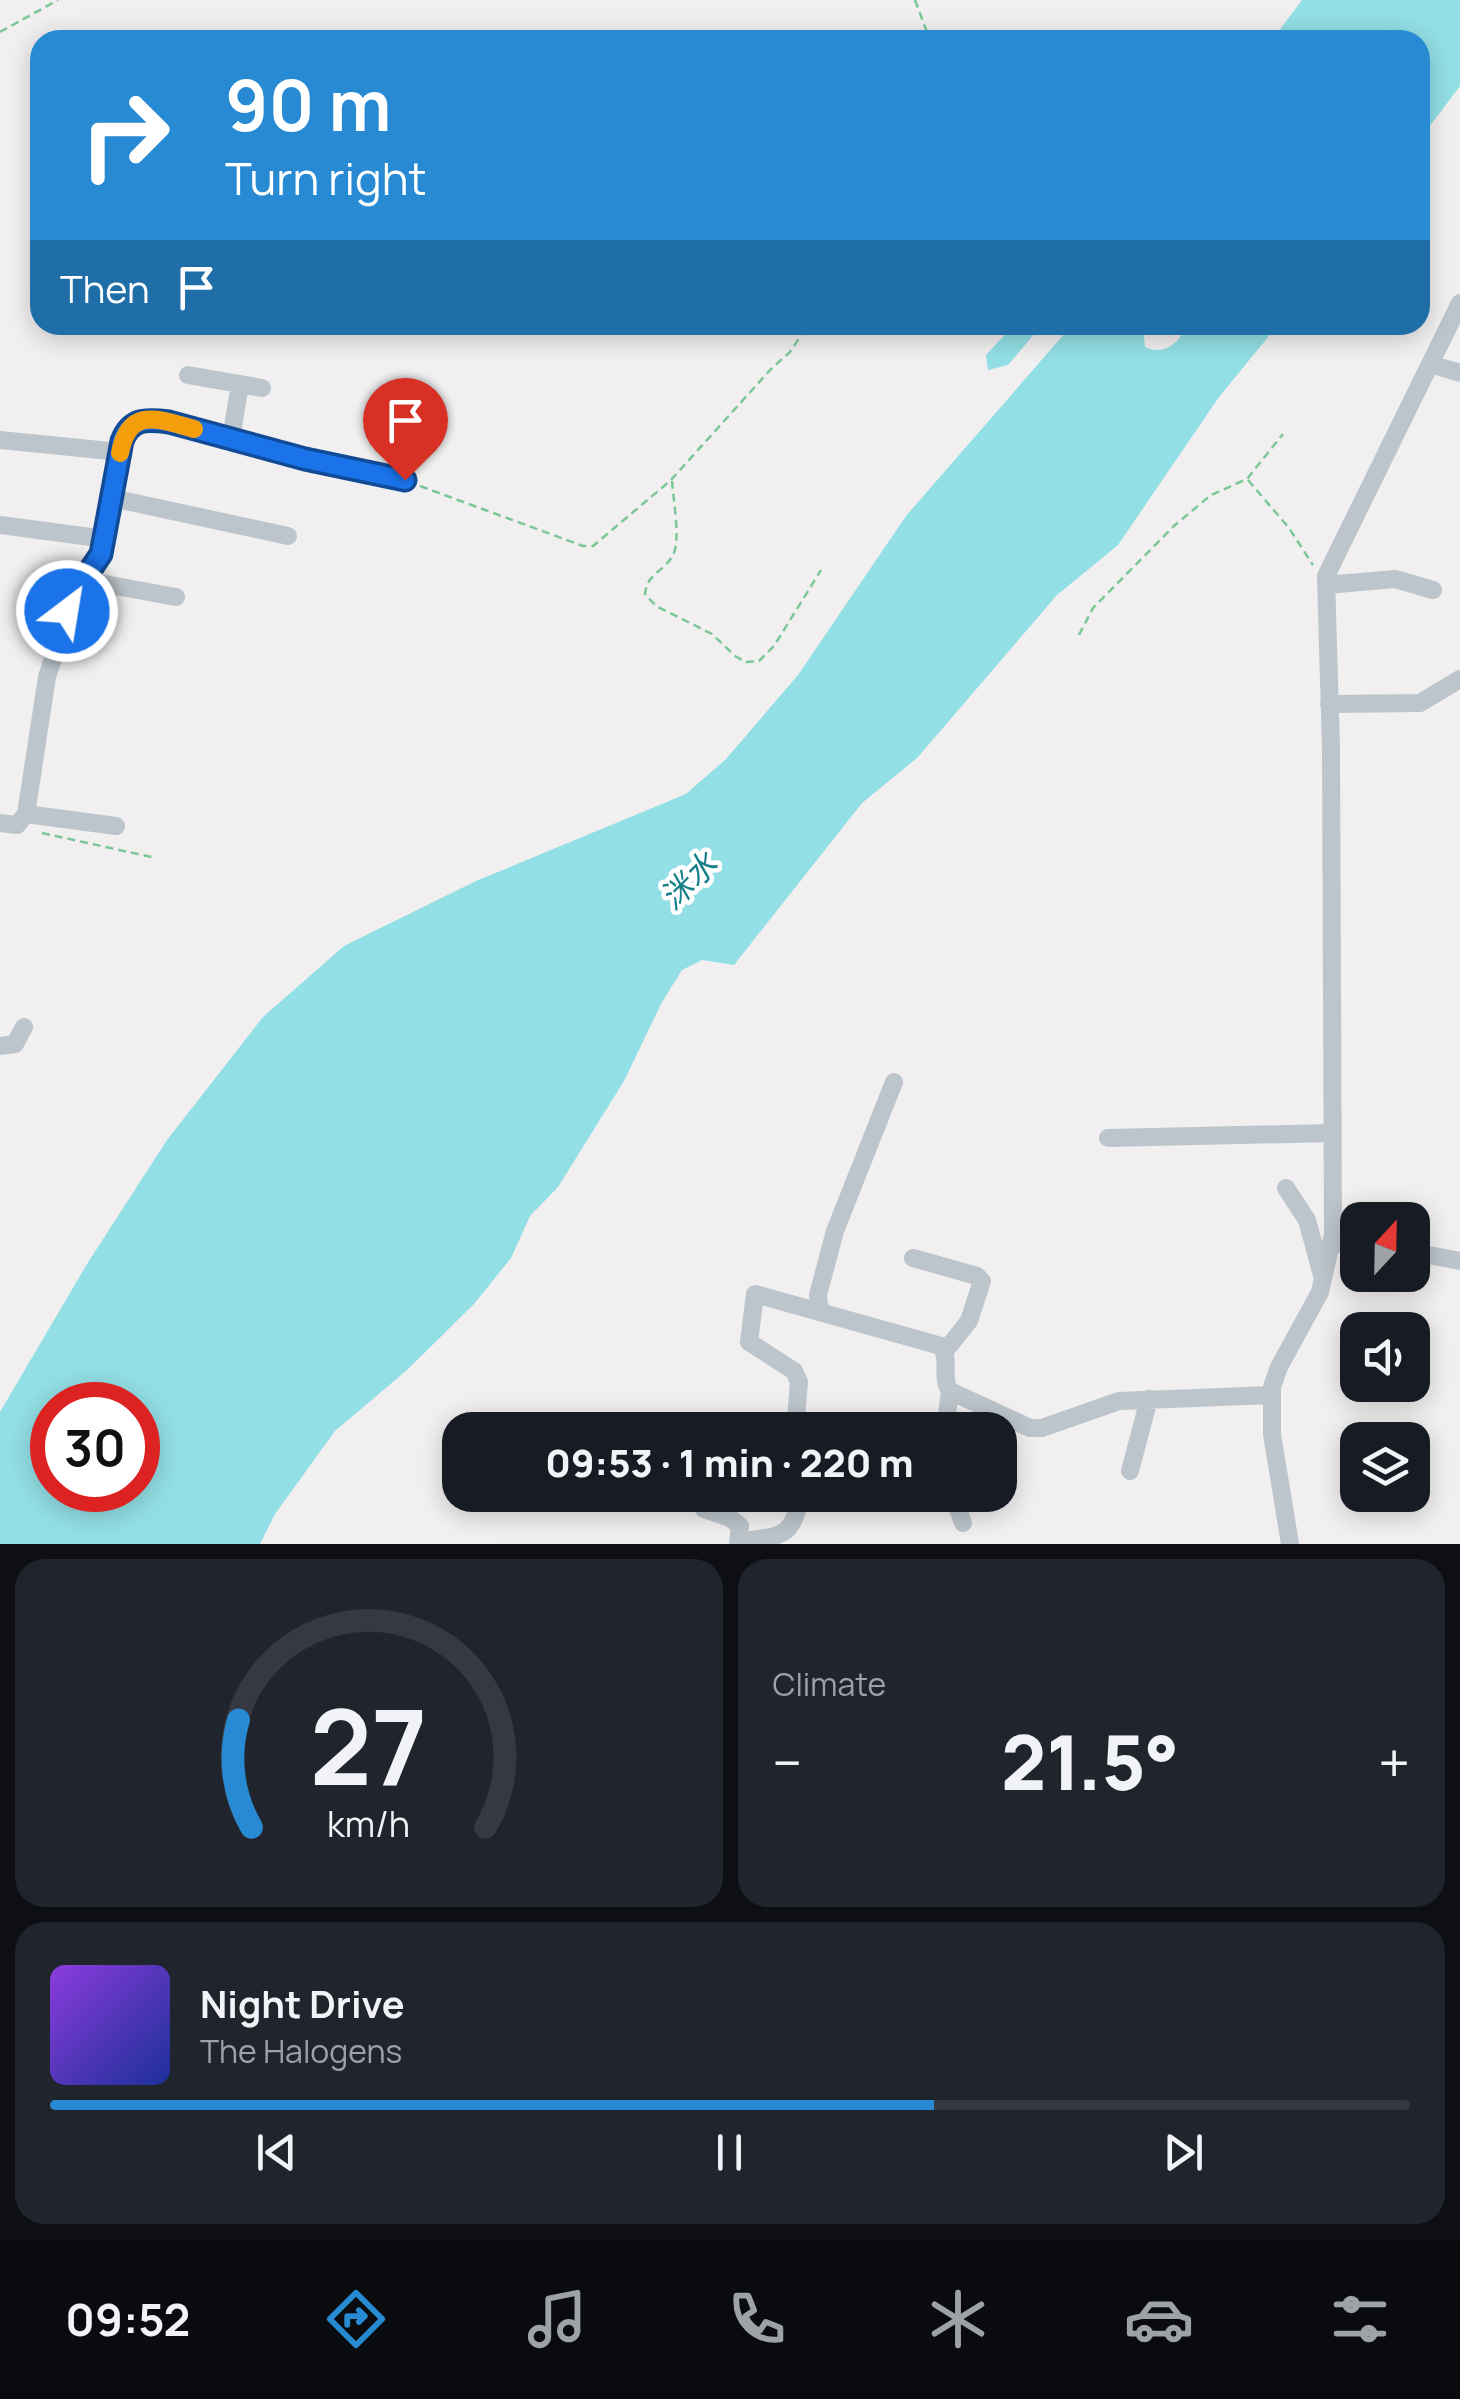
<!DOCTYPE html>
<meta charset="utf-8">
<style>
body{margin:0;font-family:Manrope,"Noto Sans SC",sans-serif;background:#20242c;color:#f1f3f6;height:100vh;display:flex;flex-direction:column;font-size:38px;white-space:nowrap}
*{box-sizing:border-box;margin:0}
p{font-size:32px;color:#9ea1a6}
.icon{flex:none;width:55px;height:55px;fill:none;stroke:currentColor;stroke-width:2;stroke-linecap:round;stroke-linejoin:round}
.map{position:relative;height:1544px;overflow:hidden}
.sheet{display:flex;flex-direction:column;gap:15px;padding:15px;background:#0d0f14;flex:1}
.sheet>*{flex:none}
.top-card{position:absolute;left:30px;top:30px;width:1400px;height:305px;border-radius:30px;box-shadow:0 5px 25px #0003;background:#278ad3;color:#fff;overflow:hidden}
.needle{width:65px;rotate:22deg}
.controls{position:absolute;left:1340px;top:1202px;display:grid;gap:20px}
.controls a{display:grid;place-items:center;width:90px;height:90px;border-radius:20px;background:#171b24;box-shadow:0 5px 25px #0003;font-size:50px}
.speed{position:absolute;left:30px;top:1382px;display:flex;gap:20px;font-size:50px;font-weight:700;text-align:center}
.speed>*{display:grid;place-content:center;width:130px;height:130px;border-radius:50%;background:#171b24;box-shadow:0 5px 25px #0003;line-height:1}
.speed .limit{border:15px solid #d22;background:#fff;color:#111}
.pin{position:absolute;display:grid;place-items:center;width:85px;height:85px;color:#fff;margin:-102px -42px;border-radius:50% 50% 50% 0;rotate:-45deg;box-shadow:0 0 10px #0007}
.pin .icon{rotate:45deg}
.me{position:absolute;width:110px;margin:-55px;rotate:31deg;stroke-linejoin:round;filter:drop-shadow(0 0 8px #0008)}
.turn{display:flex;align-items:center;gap:35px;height:210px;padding:0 30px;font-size:45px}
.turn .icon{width:130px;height:130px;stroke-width:2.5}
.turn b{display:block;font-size:70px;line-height:85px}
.then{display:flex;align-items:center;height:95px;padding:0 30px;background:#0003;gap:20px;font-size:38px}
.big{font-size:75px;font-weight:800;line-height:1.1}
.sheet .card{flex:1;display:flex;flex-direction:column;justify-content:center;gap:15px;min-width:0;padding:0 35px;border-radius:30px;background:#20242c}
.sheet .dial{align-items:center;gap:0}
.dial svg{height:260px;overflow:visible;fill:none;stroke:#363941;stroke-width:7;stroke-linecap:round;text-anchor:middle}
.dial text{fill:#f1f3f6;stroke:none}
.song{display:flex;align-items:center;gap:30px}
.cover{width:120px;height:120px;border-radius:15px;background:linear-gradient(135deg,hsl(270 70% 55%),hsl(230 70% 35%))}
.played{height:10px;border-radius:5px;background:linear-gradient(90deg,#278ad3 65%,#363941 65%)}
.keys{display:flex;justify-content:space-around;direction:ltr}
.heat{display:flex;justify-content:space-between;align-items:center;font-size:55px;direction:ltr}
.sheet .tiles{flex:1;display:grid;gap:15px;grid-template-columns:1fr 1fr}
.card:last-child{grid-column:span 2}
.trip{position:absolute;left:442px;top:1412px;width:575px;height:100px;border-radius:30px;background:#171b24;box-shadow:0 5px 25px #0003;font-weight:800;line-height:100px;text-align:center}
.tab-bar{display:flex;height:160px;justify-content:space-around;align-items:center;background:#090b0e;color:#9ea1a6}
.tab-bar .icon{width:70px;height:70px}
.tab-bar .current{color:#278ad3}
.tab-bar b{font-size:45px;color:#f1f3f6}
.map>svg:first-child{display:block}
</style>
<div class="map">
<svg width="1460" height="1544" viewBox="0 0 1460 1544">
<rect width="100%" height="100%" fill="#f1efef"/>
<path fill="#92dfe5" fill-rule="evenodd" d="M 1302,0 L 1460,0 L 1460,86 L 1420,139 L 1420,40 L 1272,40 Z
M 1014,325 L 1042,325 L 1008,365 L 988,370 L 986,355 Z
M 1072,325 L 1143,325 L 1145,347 C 1165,356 1179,343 1187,325 L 1278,325 L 1219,397 L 1118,545 L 1057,595 L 918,757 L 862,803 L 734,965 L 702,960 L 682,970 L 662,1002 L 624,1081 L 558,1187 L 530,1216 L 511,1258 L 474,1304 L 407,1370 L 335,1431 L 275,1514 L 260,1544 L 0,1544 L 0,1412 L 87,1264 L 167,1140 L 263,1017 L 344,946 L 476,881 L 686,794 L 726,759 L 798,675 L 906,516 ZM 138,1405 L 138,1490 L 52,1490 L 52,1405 Z"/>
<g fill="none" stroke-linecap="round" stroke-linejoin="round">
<path stroke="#7cc797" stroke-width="2.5" stroke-dasharray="8 5" stroke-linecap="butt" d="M 915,0 L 930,40
M 0,32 L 58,0
M 1248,480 L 1289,528 L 1313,565
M 672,481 C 673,498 681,541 673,555 C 664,572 647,573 645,594 L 656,606 L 712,634 L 735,656 L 746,662 L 759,661 L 774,646 L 821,570
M 420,486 L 583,546 L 593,546 L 670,481 L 771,369 L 790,352 L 808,325
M 1079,635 L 1093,608 L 1175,525 L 1211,495 L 1247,479 L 1283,434
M 42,833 L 156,858"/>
<path stroke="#bcc5cb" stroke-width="18" d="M 1430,364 L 1460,373
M 188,375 L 262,388
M 231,439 L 240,384
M 0,440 L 120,452
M 112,498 L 288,536
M 0,525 L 106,539
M 83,580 L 176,597
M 1326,585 L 1395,579 L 1433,590
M 1329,704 L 1420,703 L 1460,679
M 26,814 L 116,826
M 0,823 L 17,825 L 26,814 L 47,677 L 74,594 L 101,554 L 106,539 L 122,441 C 130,418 146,419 169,422 L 305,459 L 405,480
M 0,1046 L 15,1044 L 24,1027
M 1108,1138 L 1332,1133
M 1286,1188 L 1307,1220 L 1323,1279
M 1331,1243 L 1358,1245
M 1412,1252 L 1460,1261
M 913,1258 L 977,1276 L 982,1281 L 969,1321 L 945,1351
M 820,1312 L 818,1295 L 835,1231 L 894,1082
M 795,1430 L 799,1382 L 794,1371 L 749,1342 L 755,1294 L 941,1346 C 951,1359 940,1377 950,1391 L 1030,1428 L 1042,1428 L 1119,1401 L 1271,1395
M 945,1430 L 950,1391
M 1130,1471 L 1149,1399
M 953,1495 L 963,1523
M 704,1509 L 730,1518 L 740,1526 L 738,1544
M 738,1542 C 778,1535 794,1541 800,1495
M 1290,1544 L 1272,1434 L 1272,1387 L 1279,1367 L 1320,1292 L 1333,1234 L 1331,749 L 1326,576 L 1460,303"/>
</g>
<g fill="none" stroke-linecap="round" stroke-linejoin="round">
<g stroke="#114b97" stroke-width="25">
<path id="route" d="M 67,611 L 74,594 L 101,554 L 122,441 C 131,418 146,419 169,422 L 305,459 L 405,480"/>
</g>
<use href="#route" stroke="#1a73e8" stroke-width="18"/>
<path stroke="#f59e0b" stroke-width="18" d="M 120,453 C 129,406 158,419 194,429"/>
</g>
<g text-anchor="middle" stroke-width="9" stroke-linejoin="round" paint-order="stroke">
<g font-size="32" font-style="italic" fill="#17818a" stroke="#fff">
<text transform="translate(689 881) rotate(-44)" y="11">洣水</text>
</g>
</g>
</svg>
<div class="controls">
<a><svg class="needle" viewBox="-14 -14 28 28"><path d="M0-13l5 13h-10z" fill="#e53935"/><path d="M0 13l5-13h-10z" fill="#9ea1a6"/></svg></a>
<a><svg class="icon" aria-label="sound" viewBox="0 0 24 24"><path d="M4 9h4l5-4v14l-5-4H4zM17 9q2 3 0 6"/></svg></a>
<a><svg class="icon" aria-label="layers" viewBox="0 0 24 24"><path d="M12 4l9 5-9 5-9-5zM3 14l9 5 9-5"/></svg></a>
</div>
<div class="speed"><div class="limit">30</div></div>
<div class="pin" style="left:405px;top:480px;background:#d93025"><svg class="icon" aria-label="arrive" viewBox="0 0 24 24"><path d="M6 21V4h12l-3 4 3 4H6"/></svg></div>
<svg class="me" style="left:67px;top:611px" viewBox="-20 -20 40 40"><circle r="17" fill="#1a73e8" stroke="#fff" stroke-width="3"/><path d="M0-11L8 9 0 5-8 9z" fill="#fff"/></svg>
<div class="trip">09:53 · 1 min · 220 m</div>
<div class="top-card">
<div class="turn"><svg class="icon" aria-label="right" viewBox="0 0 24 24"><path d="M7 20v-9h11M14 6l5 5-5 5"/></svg><div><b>90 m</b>Turn right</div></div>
<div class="then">Then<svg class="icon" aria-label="arrive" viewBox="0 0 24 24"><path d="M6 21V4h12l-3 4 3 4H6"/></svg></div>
</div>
</div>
<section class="sheet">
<div class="tiles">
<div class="card dial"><svg viewBox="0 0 100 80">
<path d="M14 69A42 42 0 1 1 86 69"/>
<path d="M14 69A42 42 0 0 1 10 36" stroke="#278ad3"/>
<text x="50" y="56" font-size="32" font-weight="700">27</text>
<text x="50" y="72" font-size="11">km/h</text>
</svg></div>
<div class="card"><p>Climate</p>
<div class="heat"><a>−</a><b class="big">21.5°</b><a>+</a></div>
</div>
<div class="card">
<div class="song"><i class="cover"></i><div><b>Night Drive</b><p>The Halogens</p></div></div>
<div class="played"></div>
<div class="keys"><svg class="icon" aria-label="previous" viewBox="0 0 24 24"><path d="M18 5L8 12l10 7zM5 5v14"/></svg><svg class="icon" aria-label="pause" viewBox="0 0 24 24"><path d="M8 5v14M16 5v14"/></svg><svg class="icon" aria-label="next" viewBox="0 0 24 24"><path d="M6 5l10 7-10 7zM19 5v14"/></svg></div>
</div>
</div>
</section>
<nav class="tab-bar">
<b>09:52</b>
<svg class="icon current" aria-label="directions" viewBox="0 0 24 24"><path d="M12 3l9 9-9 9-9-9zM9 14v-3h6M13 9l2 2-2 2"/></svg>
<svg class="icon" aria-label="music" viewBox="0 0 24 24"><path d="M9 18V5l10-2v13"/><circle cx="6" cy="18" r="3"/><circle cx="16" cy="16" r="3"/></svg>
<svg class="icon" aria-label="phone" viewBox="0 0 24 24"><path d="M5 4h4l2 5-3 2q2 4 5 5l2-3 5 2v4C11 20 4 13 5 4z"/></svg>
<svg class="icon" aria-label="climate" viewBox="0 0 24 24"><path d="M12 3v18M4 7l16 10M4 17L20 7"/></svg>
<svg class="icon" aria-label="car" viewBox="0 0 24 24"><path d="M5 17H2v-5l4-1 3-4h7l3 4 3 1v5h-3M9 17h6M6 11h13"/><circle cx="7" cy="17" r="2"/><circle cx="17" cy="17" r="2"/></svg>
<svg class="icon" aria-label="filters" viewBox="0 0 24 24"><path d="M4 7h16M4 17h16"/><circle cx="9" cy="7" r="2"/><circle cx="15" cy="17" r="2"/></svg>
</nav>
